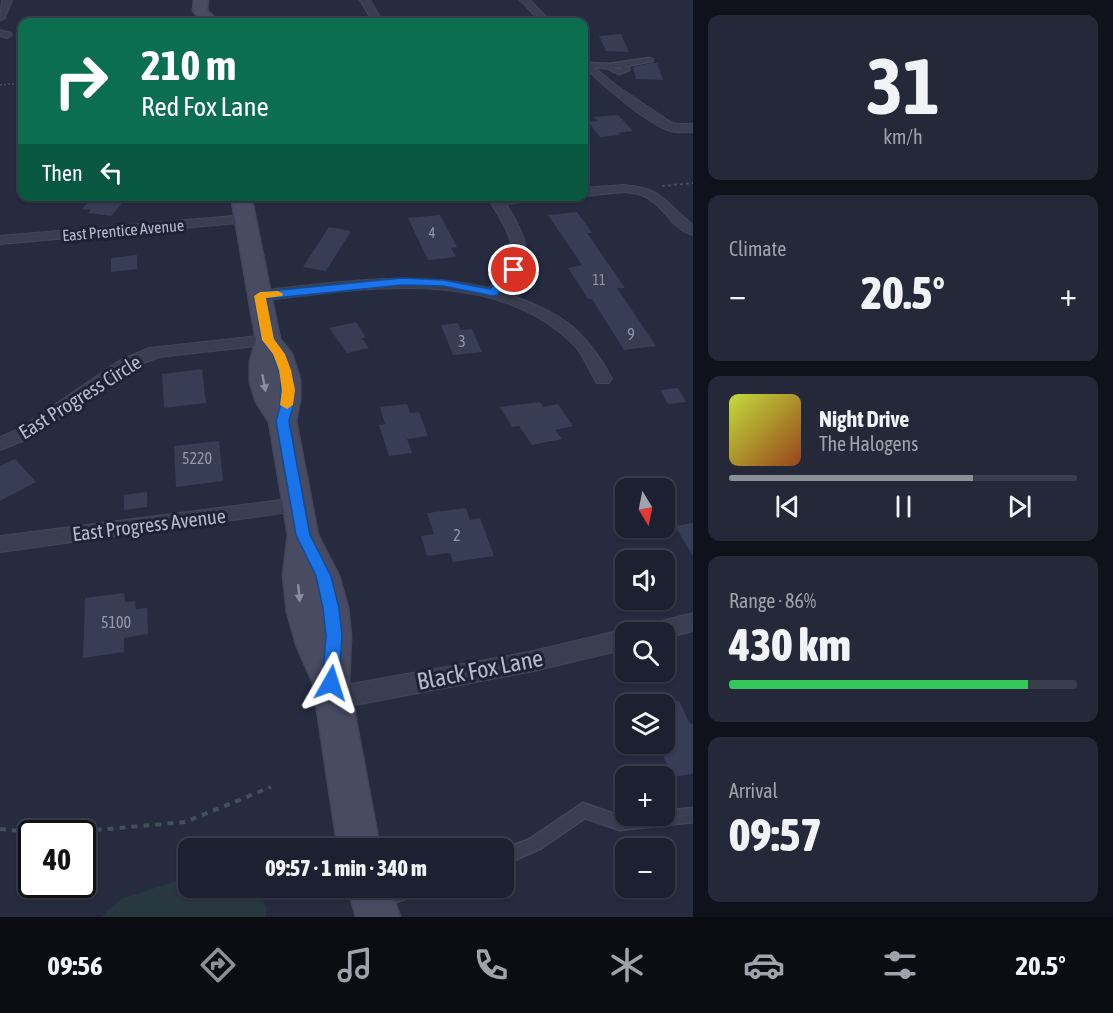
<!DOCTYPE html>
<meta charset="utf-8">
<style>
body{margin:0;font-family:"Asap Condensed",sans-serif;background:#252838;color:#f1f3f6;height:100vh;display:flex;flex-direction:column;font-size:22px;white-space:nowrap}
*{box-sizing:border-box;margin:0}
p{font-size:20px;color:#a0a3ab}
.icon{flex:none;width:33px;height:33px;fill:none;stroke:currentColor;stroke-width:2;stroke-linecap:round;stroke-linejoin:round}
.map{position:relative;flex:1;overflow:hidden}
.sheet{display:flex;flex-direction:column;gap:15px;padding:15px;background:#0f121a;width:420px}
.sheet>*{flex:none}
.guide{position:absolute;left:18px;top:18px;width:570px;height:183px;border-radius:12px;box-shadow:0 2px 4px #0004,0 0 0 2px #3a3e4c;background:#0b6e4f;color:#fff;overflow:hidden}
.needle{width:39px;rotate:170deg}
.controls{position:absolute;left:615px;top:478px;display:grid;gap:12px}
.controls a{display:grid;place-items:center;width:60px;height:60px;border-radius:12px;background:#1c2030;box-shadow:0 2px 4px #0004,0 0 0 2px #3a3e4c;font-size:30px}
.speed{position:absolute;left:18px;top:820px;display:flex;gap:12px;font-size:30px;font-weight:700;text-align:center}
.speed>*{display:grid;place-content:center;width:78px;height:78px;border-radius:50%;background:#1c2030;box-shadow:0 2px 4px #0004,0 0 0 2px #3a3e4c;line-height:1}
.speed .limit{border:3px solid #111;border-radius:9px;background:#fff;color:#111}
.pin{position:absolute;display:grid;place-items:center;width:51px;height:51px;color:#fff;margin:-26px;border:3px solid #fff;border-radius:50%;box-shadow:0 2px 6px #0007}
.me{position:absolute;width:66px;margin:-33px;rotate:6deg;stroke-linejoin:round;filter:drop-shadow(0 0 4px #0008)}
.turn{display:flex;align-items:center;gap:21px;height:126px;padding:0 24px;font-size:27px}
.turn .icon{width:78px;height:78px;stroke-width:2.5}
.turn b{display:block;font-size:42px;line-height:51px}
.then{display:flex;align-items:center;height:57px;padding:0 24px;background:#0003;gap:12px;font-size:22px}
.big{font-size:45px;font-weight:800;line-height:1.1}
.sheet .tile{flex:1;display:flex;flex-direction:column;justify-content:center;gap:9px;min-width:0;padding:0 21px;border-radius:12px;background:#252838}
.sheet .dial{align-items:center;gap:0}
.dial b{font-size:78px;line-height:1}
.song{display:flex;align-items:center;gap:18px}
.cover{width:72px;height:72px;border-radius:9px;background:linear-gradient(135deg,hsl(70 70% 55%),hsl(20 70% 35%))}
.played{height:6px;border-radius:3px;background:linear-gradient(90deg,#8c9099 70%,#3a3e4c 70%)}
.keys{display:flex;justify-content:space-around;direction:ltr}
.heat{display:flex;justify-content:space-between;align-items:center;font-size:33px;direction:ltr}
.charge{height:9px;border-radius:4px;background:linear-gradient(90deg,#34c759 86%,#3a3e4c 0)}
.trip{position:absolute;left:178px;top:838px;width:336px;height:60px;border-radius:12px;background:#1c2030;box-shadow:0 2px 4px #0004,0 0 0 2px #3a3e4c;font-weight:800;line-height:60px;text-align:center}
.tabs{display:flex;height:96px;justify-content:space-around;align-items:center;background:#0b0d13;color:#a0a3ab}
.tabs .icon{width:42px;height:42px}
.tabs .selected{color:#8c9099}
.tabs b{font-size:27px;color:#f1f3f6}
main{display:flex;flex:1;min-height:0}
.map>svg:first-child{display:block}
</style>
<main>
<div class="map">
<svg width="693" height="917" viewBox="0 0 693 917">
<rect width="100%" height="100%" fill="#262b40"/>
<path fill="#283841" d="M 189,877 L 189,888 L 257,888 L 266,907 L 266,917 L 101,917 L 121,899 Z"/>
<path fill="#383d56" d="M 621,34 L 629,52 L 606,51 L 599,36 Z
M 652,63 L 657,63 L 663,80 L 636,79 L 633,67 Z
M 618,115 L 633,131 L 618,133 L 620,135 L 600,137 L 588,122 L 598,121 L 593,117 Z
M 93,196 L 128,196 L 111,216 L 88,213 L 91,210 L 82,209 Z
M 577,212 L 592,233 L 587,233 L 625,288 L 617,288 L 656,346 L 624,350 L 592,299 L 588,299 L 568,268 L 582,265 L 548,215 Z
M 440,215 L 457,247 L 451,248 L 456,257 L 428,260 L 408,218 Z
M 329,227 L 351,231 L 326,271 L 303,267 Z
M 137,255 L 137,269 L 111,272 L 111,258 Z
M 356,322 L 366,338 L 362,338 L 369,348 L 347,353 L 329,328 Z
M 458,323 L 461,330 L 472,329 L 482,352 L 453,355 L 441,325 Z
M 202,369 L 206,403 L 164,408 L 162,374 Z
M 678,388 L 686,402 L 668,404 L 660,390 Z
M 540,402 L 543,407 L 558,404 L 573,426 L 555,430 L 562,439 L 532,445 L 519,426 L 512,427 L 500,407 Z
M 407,404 L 410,413 L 419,412 L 428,436 L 407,439 L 412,453 L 389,456 L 379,425 L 385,424 L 380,407 Z
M 219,441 L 223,481 L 176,487 L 174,446 Z
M 15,459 L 36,482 L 0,501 L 0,466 Z
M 147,492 L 147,507 L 124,510 L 124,495 Z
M 466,508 L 470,520 L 480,518 L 494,556 L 453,562 L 450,553 L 427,556 L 421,536 L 434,534 L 427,513 Z
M 693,523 L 693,556 L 675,526 Z
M 124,593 L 125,602 L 135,601 L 136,609 L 147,608 L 148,634 L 124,638 L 124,652 L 83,658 L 85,598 Z
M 679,701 L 690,724 L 693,723 L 693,774 L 673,777 L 659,747 L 664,746 L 664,703 Z"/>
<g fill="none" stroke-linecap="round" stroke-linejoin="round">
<g stroke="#434659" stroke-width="3">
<path id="lane" d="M 650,58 L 653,60 L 652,61 L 626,66 L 629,68 L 629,70 L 619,74 L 606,68 L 587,67 L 584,65 L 587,63 L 609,64 ZM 613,67 L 620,67 L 623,69 L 619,70 Z
M 583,803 L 620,816 L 664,816 L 664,811 L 693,808 L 693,822 L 620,830 L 585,818 L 540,849 L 504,865 L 504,849 L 530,839 Z
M 389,888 L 423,888 L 421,894 L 415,896 L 379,907 L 373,905 L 371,899 L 373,893 Z"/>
</g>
<g stroke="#434659" stroke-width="2">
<path id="street" d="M 2,0 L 12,0 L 5,18 L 0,21 Z
M 360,0 L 370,0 L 383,22 L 373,22 Z
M 520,0 L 530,0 L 551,22 L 541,22 Z
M 0,30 L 11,33 L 12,35 L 7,38 L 0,36 Z
M 584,59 L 617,86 L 669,121 L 676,124 L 693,124 L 693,132 C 686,132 677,133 670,131 C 645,122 603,85 584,67 Z
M 624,185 C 665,188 665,204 693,225 L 693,235 C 671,230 663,202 641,195 C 623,189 602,195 584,196 L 584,188 Z
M 500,196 L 548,196 L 541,200 L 506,204 C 529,242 536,257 503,292 C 559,313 583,325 612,379 L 609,383 L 597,383 C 589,371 585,358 576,347 C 498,264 360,289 260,301 L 252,296 L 260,291 C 336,282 413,270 489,288 C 524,253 513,240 490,201 L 492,198 Z
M 245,215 L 250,216 L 252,219 L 250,222 L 0,244 L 0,236 Z
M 268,335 L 274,336 L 276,340 L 274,344 L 159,357 L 134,367 L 33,437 L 0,450 L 0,437 L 19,429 L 122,359 L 150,348 Z
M 297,498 L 304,500 L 307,505 L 304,510 L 0,552 L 0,536 Z
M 693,613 L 693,631 L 664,639 L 664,633 L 638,633 L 642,626 Z
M 626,629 L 635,633 L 626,633 L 626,649 L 529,672 L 334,709 L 325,706 L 322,698 L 325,690 L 334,687 L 529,652 Z"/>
</g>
<g stroke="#434659" stroke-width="3">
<path id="secondary" d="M 194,0 L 208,0 L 207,10 L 218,22 L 203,22 L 193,11 Z
M 231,196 L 251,196 L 280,339 L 292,354 L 300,379 L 300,400 L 296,421 L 318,535 L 339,576 L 348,608 L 351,636 L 349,683 L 380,849 L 338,849 L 313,683 L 297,647 L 287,612 L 283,575 L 288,535 L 269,422 L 256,402 L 250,382 L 250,362 L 256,340 Z
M 348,888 L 390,888 L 400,917 L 356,917 Z"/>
</g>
<path stroke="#415159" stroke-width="1.5" stroke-dasharray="2 2" stroke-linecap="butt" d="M 0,85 L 22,83"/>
<path stroke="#415159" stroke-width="2" stroke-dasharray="3 3" stroke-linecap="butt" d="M 662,186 L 693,183"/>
<path stroke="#415159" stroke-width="4" stroke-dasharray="6 6" stroke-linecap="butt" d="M 0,829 L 52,834 L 185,822 L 271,787"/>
<use href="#lane" fill="#3a3e50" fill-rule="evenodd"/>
<use href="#street" fill="#3a3e50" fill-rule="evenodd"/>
<use href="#secondary" fill="#484b62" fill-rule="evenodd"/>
</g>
<defs><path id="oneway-solid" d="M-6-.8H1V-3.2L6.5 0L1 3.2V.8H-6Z" transform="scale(1.5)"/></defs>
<g fill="#8a8da0">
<use href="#oneway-solid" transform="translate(264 383) rotate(79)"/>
<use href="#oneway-solid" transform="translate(299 593) rotate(84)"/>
</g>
<path fill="#1a73e8" stroke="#114b97" stroke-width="1.5" d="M 514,267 L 519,270 L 518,272 L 497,295 L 493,296 L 443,286 L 402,285 L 266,299 L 274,339 L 285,354 L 293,379 L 293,407 L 289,421 L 310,535 L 331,576 L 339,608 L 342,636 L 339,683 L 337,689 L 331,691 L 325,689 L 322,683 L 326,636 L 323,608 L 316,576 L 296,535 L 276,421 L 280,407 L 281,379 L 273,354 L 262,340 L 254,296 L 260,292 L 402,278 L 443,280 L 490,289 L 510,268 Z"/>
<path fill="#f59e0b" d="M 278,291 L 283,294 L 282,296 L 266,298 L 274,339 L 285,354 L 291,370 L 295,390 L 293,405 L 287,409 L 280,405 L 282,390 L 279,370 L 273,354 L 262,340 L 254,296 L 260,292 Z"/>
<g text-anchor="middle" stroke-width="6" stroke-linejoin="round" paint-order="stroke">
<g font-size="14" fill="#9498ab">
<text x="432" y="238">4</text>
<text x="599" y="285">11</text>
</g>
<g font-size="16" fill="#b6b9ca" stroke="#1f2235">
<text transform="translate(123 230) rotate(-5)" y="6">East Prentice Avenue</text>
</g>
<g font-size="16" fill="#9498ab">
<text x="631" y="340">9</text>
<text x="462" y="347">3</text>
<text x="197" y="464">5220</text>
<text x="457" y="541">2</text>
<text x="116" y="628">5100</text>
</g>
<g font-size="20" fill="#b6b9ca" stroke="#1f2235">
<text transform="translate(80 397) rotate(-32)" y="7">East Progress Circle</text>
<text transform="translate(149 525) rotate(-7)" y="7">East Progress Avenue</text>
</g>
<g font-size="24" fill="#b6b9ca" stroke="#1f2235">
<text transform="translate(480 670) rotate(-11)" y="8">Black Fox Lane</text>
</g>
</g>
</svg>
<div class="controls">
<a><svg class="needle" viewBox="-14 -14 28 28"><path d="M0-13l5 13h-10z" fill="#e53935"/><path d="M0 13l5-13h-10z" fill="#a0a3ab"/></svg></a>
<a><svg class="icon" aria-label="sound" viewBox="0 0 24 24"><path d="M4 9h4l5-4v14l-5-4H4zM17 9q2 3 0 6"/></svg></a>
<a><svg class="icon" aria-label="search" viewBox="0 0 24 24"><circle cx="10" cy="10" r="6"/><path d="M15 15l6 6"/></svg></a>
<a><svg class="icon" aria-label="layers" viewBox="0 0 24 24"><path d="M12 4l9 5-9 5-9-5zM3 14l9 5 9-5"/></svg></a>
<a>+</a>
<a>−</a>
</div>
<div class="speed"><div class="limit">40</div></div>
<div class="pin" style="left:514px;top:270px;background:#d93025"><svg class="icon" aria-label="arrive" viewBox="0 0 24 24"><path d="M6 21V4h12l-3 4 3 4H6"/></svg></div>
<svg class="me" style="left:331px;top:683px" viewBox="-20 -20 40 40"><path d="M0-17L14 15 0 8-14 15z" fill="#1a73e8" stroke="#fff" stroke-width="4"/></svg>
<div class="trip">09:57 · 1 min · 340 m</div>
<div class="guide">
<div class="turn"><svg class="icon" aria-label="right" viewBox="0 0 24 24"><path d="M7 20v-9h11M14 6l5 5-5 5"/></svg><div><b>210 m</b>Red Fox Lane</div></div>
<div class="then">Then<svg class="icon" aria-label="left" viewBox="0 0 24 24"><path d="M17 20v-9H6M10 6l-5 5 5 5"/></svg></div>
</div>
</div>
<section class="sheet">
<div class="tile dial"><b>31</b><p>km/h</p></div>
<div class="tile"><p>Climate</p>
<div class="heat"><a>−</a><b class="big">20.5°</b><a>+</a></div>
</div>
<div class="tile">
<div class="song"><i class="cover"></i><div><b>Night Drive</b><p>The Halogens</p></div></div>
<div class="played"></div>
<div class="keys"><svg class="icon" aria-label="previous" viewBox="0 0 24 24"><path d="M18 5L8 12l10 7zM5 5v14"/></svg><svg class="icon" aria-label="pause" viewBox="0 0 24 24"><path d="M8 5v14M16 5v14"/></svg><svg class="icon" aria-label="next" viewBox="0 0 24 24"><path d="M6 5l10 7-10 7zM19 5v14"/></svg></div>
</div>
<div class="tile"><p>Range · 86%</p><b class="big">430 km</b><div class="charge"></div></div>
<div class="tile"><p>Arrival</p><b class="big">09:57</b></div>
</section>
</main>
<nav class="tabs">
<b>09:56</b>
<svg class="icon selected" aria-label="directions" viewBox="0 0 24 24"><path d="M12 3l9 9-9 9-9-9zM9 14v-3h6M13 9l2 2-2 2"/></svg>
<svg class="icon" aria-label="music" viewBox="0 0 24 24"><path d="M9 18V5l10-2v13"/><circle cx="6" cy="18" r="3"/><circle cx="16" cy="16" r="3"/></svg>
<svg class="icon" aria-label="phone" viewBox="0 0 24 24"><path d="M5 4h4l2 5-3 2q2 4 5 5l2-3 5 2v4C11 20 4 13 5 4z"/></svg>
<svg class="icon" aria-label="climate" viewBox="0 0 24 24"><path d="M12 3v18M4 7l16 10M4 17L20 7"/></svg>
<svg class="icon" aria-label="car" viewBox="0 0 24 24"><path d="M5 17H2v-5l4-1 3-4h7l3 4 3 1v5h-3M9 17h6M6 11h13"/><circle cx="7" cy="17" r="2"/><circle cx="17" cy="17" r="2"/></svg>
<svg class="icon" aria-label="filters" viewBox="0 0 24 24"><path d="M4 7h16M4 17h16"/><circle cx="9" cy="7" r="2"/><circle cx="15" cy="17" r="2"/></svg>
<b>20.5°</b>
</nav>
